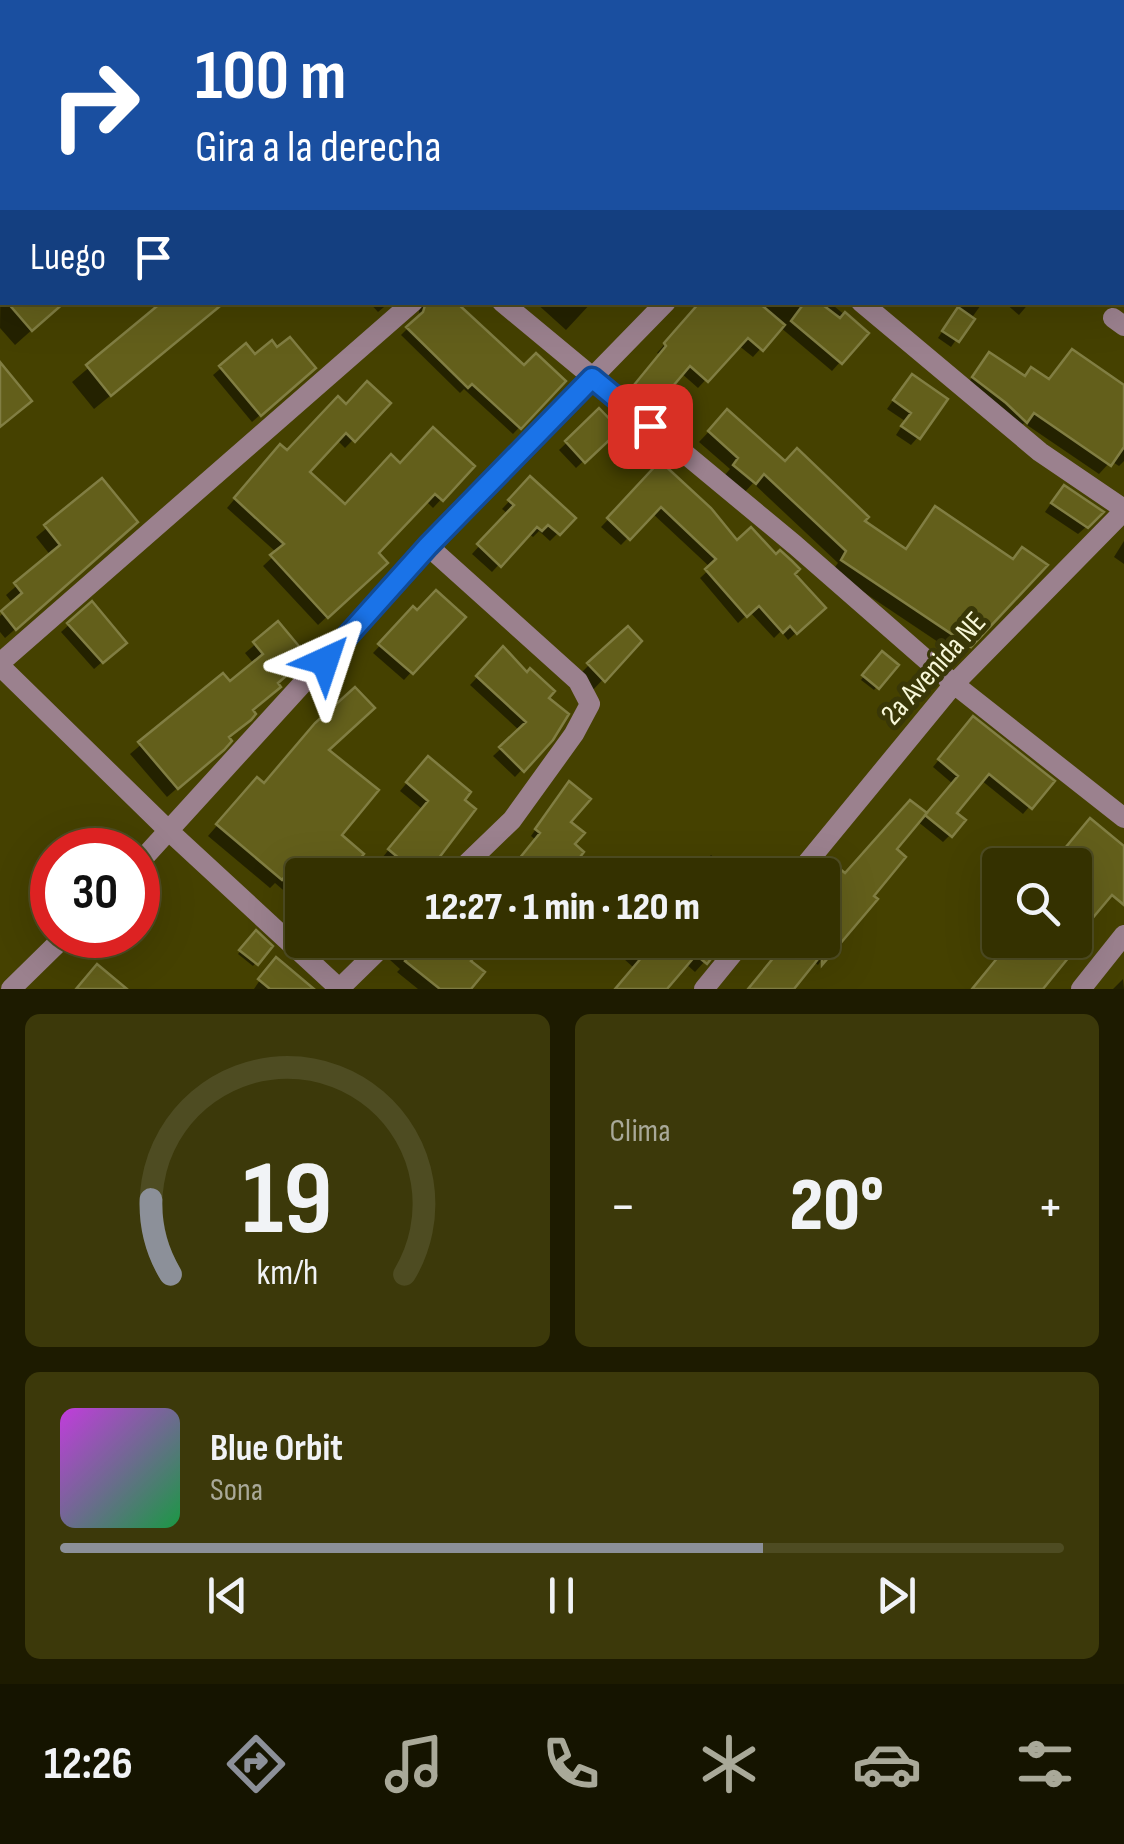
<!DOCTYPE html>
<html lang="es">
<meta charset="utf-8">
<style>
body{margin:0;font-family:"Sofia Sans Condensed",sans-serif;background:#3c390a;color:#f1f3f6;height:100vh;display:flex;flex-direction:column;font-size:38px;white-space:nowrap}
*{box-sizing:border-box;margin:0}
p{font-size:32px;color:#a9a999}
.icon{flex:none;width:55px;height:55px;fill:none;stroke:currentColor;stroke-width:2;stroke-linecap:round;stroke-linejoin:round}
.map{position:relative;height:989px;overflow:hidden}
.details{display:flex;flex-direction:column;gap:25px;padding:25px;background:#1d1b00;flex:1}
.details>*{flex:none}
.banner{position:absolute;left:0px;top:0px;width:1125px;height:305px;box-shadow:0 10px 40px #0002,0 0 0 2px #4e4c22;background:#1a4fa0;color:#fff;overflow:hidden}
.fabs{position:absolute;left:982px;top:848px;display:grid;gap:20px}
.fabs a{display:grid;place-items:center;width:110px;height:110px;border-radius:10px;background:#343100;box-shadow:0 10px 40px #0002,0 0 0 2px #4e4c22;font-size:50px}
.speed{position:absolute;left:30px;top:828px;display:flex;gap:20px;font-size:50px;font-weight:700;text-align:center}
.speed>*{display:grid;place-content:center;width:130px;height:130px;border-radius:50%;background:#343100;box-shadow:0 10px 40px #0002,0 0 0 2px #4e4c22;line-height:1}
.speed .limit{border:15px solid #d22;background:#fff;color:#111}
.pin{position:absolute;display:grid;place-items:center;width:85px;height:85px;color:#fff;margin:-42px;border-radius:20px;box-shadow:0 5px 15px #0006}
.me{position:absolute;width:110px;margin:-55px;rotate:42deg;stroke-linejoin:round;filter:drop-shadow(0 0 8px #0008)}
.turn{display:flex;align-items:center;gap:35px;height:210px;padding:0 30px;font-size:45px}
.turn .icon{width:130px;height:130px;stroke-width:2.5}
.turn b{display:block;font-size:70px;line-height:85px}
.then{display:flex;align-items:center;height:95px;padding:0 30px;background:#0003;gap:20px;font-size:38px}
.big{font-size:75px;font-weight:800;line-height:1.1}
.details .tile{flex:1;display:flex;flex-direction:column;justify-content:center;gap:15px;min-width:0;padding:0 35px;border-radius:15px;background:#3c390a}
.details .dial{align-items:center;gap:0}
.dial svg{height:260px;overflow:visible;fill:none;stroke:#4e4c22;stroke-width:7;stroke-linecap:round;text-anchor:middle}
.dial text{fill:#f1f3f6;stroke:none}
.song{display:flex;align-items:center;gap:30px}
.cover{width:120px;height:120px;border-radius:15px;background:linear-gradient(135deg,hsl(290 70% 55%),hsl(140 70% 35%))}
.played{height:10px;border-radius:5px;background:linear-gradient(90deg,#8c9099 70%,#4e4c22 70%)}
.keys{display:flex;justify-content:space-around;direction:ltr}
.heat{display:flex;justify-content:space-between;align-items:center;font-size:55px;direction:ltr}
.details .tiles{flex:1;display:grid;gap:25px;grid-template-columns:1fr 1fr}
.tile:last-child{grid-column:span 2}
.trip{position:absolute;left:285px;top:858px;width:555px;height:100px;border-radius:10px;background:#343100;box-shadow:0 10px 40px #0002,0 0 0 2px #4e4c22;font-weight:800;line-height:100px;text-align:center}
.dock{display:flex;height:160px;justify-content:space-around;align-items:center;background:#151400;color:#a9a999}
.dock .icon{width:70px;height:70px}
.dock .on{color:#8c9099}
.dock b{font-size:45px;color:#f1f3f6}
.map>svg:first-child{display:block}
</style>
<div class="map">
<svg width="1124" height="989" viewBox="0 0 1124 989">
<rect width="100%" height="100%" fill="#454100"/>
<path fill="#0007" d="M 1122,40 L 1124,40 L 1124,121 L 1122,120 Z
M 2,187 L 2,302 L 63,302 L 15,345 L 0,328 Z
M 166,302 L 225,302 L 94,409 L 72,382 Z
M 369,302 L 390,302 L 378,312 Z
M 417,302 L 440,302 L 524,369 L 563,381 L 513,434 L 464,389 L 460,393 L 401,335 L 420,316 Z
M 535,302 L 592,302 L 566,330 Z
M 701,302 L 837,302 L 834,306 L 866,333 L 832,371 L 780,327 L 753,357 L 738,345 L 698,388 L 681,373 L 647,411 L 627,394 L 660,355 L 657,353 Z
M 962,302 L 983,302 L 951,347 L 938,338 Z
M 1004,302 L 1030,302 L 1019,315 Z
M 246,347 L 255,357 L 277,350 L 305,376 L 252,422 L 213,375 Z
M 990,355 L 1023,378 L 1124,388 L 1124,461 L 1119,466 L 1111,461 L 1099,474 L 1024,423 L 1016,431 L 964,388 Z
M 904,385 L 918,437 L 911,445 L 896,435 L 905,421 L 887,409 Z
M 388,404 L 345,448 L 337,440 L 307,472 L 345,507 L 400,466 L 472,466 L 433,508 L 425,500 L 376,553 L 385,563 L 318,625 L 263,566 L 277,553 L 227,508 L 272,455 L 287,454 L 346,407 Z
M 599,412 L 616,430 L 576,468 L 559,450 Z
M 717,423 L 785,464 L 904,551 L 936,510 L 1011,561 L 1022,550 L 1044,565 L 959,656 L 832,571 L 838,563 L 753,483 L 744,493 L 724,476 L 730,469 L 699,442 Z
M 660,465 L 737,544 L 792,574 L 823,608 L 788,640 L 781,631 L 774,638 L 750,612 L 738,623 L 700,578 L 711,568 L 652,513 L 621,545 L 601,527 Z
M 530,479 L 573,518 L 550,541 L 539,531 L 533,537 L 528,533 L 492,572 L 472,554 L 508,514 L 502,509 Z
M 102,482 L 96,559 L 5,638 L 0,632 L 0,616 L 13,604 L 6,595 L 51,556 L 36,537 Z
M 1056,496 L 1086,527 L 1078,534 L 1045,512 Z
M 1124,541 L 1124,564 L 1114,557 Z
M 92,604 L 116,650 L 94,669 L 61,632 Z
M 413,610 L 417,613 L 462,617 L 404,680 L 373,653 Z
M 278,625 L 275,684 L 211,759 L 167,797 L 130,754 L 222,676 L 229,685 L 254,664 L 245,653 Z
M 639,641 L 591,692 L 577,677 L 589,665 Z
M 503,650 L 545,698 L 551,738 L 515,777 L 493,756 L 520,731 L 470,685 Z
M 882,654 L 896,665 L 874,690 L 861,680 Z
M 966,726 L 1051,781 L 1023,814 L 981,780 L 953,814 L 950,835 L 943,842 L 917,821 L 894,850 L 818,965 L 813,961 L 783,989 L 749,989 L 787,944 L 782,940 L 822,940 L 845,876 L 911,803 L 926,816 L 953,784 L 933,767 Z
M 326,750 L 343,875 L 302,875 L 302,894 L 296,901 L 275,883 L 270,888 L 208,836 L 248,790 L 264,786 Z
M 420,767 L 467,792 L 422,875 L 403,875 L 382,858 L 422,809 L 400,791 Z
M 563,791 L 572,845 L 563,875 L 485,875 L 502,857 L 514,867 L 536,840 L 531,836 Z
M 711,855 L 736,875 L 693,875 Z
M 256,933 L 270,946 L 253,966 L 238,954 Z
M 389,940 L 416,940 L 421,945 L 426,940 L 485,940 L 467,962 L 470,989 L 418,989 L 397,972 L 400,969 L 390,960 L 394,949 Z
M 640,940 L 724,940 L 695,972 L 686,964 L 665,989 L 617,989 L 634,968 L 624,959 Z
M 268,968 L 308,989 L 254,989 Z
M 1123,979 L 1124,989 L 1113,989 Z"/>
<path fill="#635f1b" stroke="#817e43" stroke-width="2.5" d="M 7,302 L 65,302 L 32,331 Z
M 162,302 L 225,302 L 111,396 L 86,365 Z
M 426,302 L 456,302 L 524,365 L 536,353 L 566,381 L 521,429 L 472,384 L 468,388 L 406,327 L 423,312 Z
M 700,302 L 758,302 L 785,325 L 763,351 L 748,338 L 708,382 L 690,366 L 657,405 L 634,385 L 666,346 L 664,343 Z
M 805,302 L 819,302 L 840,318 L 845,312 L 869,333 L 842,364 L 791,321 Z
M 958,307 L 975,319 L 959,342 L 942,331 Z
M 290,337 L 316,368 L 261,416 L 219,366 L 246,343 L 255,354 L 272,340 L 277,347 Z
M 1072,349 L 1124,385 L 1124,447 L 1111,466 L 1034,413 L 1027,423 L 1006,403 L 972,377 L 989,352 L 1025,376 L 1031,367 L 1049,379 Z
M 0,362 L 32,401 L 0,427 Z
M 912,374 L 948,399 L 920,439 L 901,426 L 911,413 L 893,400 Z
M 367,381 L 391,403 L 355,442 L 346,433 L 310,472 L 345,504 L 391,454 L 400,463 L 433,427 L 475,466 L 443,501 L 435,494 L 379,553 L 388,563 L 328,618 L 270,555 L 284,544 L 234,498 L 280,444 L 287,450 L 338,396 L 346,404 Z
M 599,408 L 620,430 L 585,463 L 565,441 Z
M 727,409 L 785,461 L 797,448 L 869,517 L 865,521 L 906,549 L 935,506 L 1013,559 L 1022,547 L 1048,565 L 971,647 L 841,560 L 846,551 L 764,474 L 756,484 L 733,465 L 738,458 L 708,431 Z
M 660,461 L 711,508 L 737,540 L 751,527 L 776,554 L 780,550 L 792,561 L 800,569 L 795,574 L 826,608 L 797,634 L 790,626 L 783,633 L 759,606 L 747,617 L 705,569 L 716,559 L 661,507 L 630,540 L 607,518 Z
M 530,476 L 576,518 L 560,535 L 548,525 L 542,531 L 537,527 L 501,567 L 477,544 L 514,505 L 508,500 Z
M 102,478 L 138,522 L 16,630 L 1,611 L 22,593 L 14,583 L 60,545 L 44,525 Z
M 1064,485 L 1104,512 L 1088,528 L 1051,503 Z
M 436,590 L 466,617 L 413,674 L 378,644 L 413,606 L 417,610 Z
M 92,601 L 127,643 L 103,663 L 67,623 Z
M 278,621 L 308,657 L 278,683 L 281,687 L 253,710 L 256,714 L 251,720 L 229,737 L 232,741 L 224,750 L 178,789 L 138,742 L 223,673 L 230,681 L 263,654 L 253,642 Z
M 628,626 L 642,641 L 605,682 L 587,663 Z
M 503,646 L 527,672 L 530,668 L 555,691 L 549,698 L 569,714 L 553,740 L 524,772 L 499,747 L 526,722 L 476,676 Z
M 882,651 L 899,665 L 879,689 L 862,675 Z
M 355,687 L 375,708 L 329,750 L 379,790 L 342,835 L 364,854 L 346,875 L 302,875 L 302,889 L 286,875 L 282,880 L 216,824 L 257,777 L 264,783 L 315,723 Z
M 973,716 L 1055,781 L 1032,809 L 989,774 L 957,813 L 966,820 L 952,837 L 925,815 L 958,776 L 938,759 Z
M 428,756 L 471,792 L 465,800 L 476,809 L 426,875 L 419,875 L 388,849 L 428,801 L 406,782 Z
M 569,781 L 591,799 L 571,822 L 585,833 L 575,844 L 584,852 L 566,875 L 506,875 L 540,833 L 535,829 Z
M 910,800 L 927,813 L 897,849 L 906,857 L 874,896 L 878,899 L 822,965 L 822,954 L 794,989 L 748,989 L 788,940 L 822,940 L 822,891 L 840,869 L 845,873 Z
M 1090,818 L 1124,846 L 1124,905 L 1112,895 L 1075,939 L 1075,865 L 1051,865 Z
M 256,930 L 273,946 L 258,965 L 239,950 Z
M 423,940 L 488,940 L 471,961 L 485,972 L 471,989 L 440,989 L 405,961 Z
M 622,940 L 726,940 L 707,964 L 696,955 L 667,989 L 615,989 L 642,957 Z
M 1012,940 L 1074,940 L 1064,953 L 1069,957 L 1043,989 L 972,989 Z
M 276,957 L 314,989 L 270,989 L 258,979 Z
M 97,964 L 127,989 L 76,989 Z"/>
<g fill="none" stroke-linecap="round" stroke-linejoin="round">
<path stroke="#9b818e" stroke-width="15" d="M 0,128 L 2,130"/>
<path stroke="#9b818e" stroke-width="20" d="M 136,0 L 139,2
M 1096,0 L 1099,2
M 419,2 L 422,0
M 750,2 L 753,0
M 800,2 L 800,0
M 1122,23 L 1124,24
M 1122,186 L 1124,187
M 502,302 L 795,545 L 954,684 L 1124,818
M 861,302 L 1040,452 L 1124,509
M 1113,318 L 1124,326
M 428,546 L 578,681 L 590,704 L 574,734 L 512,820 L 455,875
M 0,663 L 413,302
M 0,666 L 170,832 L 340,989
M 138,864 L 428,546 L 666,302
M 797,875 L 954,684 L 1124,511
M 11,989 L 66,935
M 339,989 L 389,940
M 704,989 L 744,940
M 1081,989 L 1124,935"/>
<path stroke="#f6c2dd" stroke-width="25" d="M 7,2 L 10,0"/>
</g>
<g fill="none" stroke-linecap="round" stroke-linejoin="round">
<g stroke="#114b97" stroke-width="25">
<path id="route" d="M 325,661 L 428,546 L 592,378 L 650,426"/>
</g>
<use href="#route" stroke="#1a73e8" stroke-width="18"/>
</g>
<g text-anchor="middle" stroke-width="10" stroke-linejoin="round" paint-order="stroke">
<g font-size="30" fill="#f7f7d8" stroke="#393707">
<text transform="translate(933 668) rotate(-48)" y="10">2a Avenida NE</text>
</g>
</g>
</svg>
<div class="fabs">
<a><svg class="icon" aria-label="search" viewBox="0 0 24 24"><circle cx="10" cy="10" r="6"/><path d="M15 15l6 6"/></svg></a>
</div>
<div class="speed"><div class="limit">30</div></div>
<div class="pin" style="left:650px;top:426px;background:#d93025"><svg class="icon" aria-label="arrive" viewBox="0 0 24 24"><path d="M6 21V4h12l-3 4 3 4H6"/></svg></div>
<svg class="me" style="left:325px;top:661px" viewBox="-20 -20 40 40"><path d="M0-17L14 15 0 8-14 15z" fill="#1a73e8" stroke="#fff" stroke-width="4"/></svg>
<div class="trip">12:27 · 1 min · 120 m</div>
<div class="banner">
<div class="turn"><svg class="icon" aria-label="right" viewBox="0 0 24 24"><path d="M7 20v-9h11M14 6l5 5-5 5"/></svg><div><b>100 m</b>Gira a la derecha</div></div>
<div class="then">Luego<svg class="icon" aria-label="arrive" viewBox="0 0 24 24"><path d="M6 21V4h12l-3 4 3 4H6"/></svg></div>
</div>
</div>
<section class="details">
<div class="tiles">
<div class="tile dial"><svg viewBox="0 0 100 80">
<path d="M14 69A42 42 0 1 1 86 69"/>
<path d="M14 69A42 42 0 0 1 8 46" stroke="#8c9099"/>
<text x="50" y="56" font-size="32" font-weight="700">19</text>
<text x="50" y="72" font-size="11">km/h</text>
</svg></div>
<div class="tile"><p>Clima</p>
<div class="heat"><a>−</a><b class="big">20°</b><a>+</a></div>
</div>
<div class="tile">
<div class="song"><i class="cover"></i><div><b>Blue Orbit</b><p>Sona</p></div></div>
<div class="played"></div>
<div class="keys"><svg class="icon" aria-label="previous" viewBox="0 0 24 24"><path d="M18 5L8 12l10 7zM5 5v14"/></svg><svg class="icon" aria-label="pause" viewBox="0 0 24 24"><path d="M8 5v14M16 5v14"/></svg><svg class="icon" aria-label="next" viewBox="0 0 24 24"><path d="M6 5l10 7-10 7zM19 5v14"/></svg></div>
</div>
</div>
</section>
<nav class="dock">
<b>12:26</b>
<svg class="icon on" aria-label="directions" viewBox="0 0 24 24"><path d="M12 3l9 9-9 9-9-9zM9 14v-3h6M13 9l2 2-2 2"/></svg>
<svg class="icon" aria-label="music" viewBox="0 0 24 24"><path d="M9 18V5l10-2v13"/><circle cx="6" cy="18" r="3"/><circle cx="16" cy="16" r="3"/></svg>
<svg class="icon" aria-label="phone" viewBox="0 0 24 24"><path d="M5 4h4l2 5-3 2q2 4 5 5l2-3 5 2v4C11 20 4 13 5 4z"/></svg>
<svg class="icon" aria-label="climate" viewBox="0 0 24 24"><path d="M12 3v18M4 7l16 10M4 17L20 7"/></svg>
<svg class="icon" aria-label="car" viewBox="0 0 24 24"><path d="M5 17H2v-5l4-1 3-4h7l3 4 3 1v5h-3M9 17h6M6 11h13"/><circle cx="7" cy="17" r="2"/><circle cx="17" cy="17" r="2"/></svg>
<svg class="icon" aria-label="filters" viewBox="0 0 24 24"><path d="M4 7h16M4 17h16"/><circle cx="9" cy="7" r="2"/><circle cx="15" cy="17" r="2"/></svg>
</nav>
